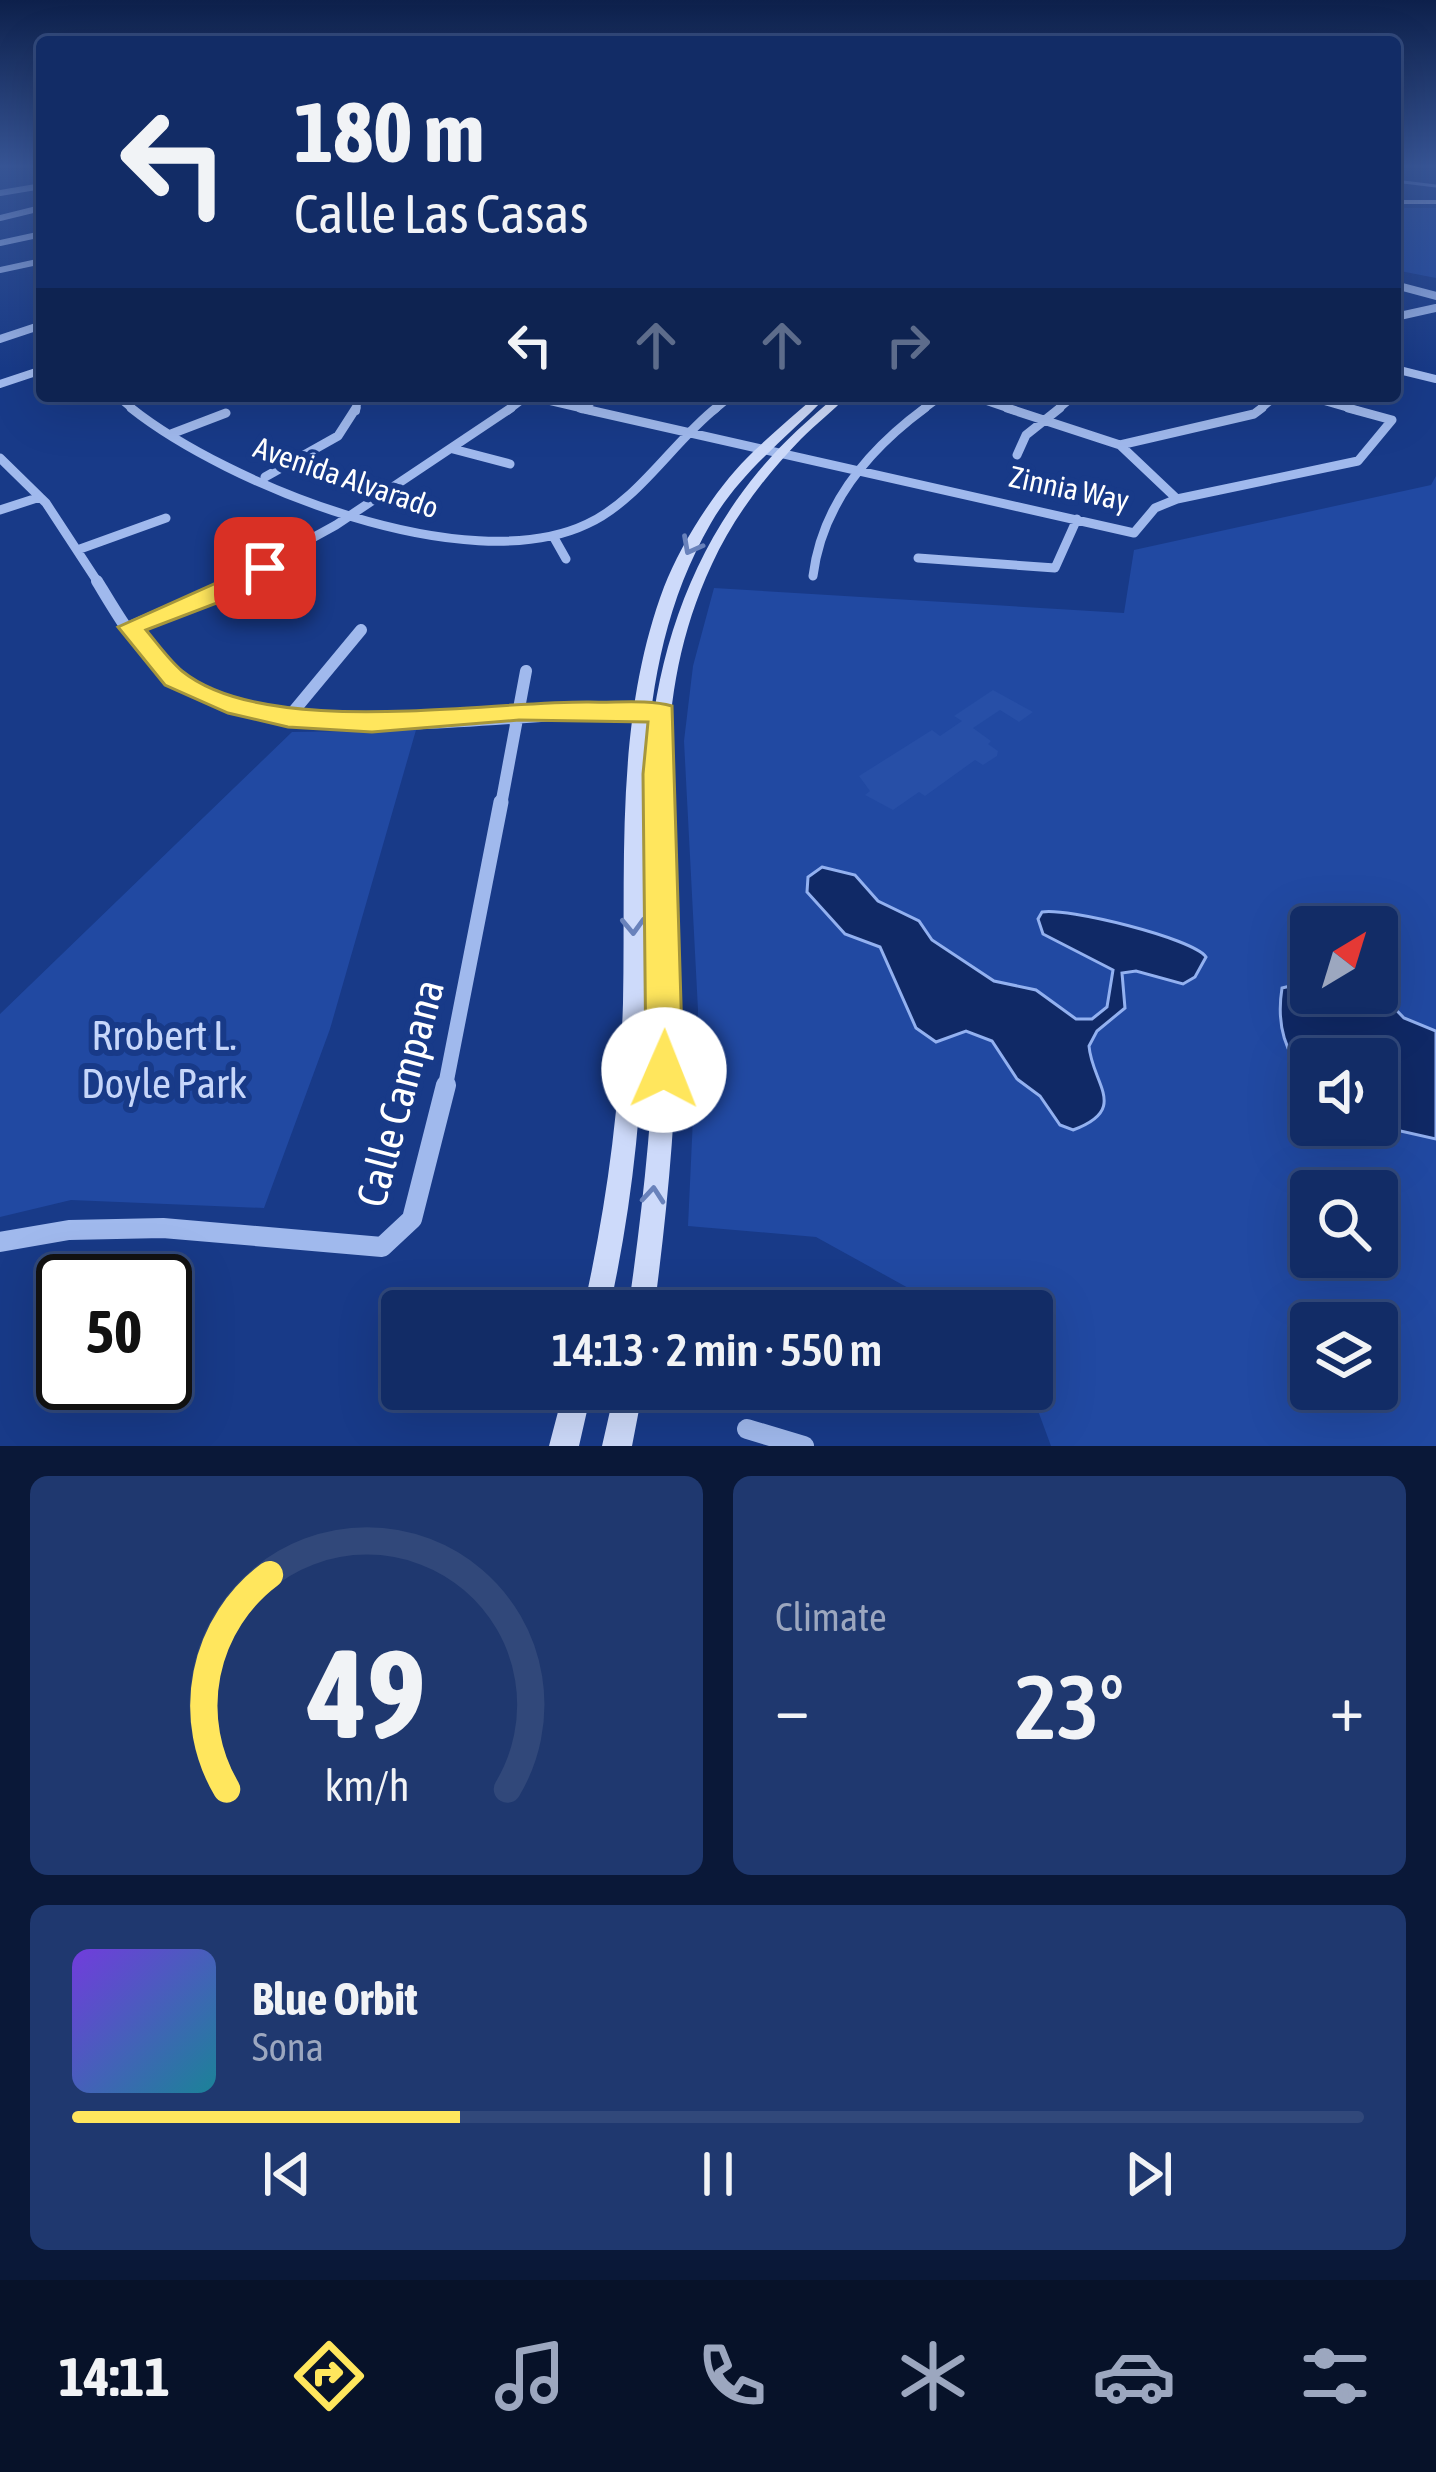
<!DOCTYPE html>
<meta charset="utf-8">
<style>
body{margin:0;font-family:"Asap Condensed",sans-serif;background:#1f386f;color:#f1f3f6;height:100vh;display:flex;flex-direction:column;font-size:45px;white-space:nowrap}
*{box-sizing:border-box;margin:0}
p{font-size:39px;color:#9ca7bf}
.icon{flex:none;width:66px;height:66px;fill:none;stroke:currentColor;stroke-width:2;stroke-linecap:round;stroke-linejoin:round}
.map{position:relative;height:1446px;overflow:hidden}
.drawer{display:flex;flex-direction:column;gap:30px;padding:30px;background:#0a1838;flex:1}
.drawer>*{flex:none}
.top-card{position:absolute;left:36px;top:36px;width:1365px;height:366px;border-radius:12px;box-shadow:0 12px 48px #0002,0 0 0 3px #31487a;background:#122c66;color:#f1f3f6;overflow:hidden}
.needle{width:78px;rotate:38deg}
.tools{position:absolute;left:1290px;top:906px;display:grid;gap:24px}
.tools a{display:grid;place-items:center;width:108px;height:108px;border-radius:12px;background:#122c66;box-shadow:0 12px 48px #0002,0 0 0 3px #31487a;font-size:60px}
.speed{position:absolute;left:36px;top:1254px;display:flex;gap:24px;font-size:60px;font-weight:700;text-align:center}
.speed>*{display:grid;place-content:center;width:156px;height:156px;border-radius:50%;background:#122c66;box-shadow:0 12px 48px #0002,0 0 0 3px #31487a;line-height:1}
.speed .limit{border:6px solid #111;border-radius:18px;background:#fff;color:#111}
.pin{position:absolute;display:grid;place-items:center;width:102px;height:102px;color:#fff;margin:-51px;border-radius:24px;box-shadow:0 6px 18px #0006}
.me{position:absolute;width:132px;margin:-66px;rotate:1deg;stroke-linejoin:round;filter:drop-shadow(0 0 9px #0008)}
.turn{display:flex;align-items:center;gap:42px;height:252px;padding:0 60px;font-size:54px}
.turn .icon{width:156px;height:156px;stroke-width:2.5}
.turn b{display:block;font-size:84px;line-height:102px}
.lanes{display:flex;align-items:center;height:114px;padding:0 60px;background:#0003;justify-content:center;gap:60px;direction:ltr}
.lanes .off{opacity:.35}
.big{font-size:90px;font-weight:600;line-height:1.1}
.drawer .widget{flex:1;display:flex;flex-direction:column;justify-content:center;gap:18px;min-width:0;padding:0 42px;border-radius:18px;background:#1f386f}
.drawer .dial{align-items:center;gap:0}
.dial svg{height:312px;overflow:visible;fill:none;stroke:#31487a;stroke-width:7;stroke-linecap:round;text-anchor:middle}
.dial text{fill:#f1f3f6;stroke:none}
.song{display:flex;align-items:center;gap:36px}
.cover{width:144px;height:144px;border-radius:18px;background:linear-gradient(135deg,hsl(260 70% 55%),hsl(190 70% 35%))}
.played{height:12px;border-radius:6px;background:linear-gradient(90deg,#ffe65d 30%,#31487a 30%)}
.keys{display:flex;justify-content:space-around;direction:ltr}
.heat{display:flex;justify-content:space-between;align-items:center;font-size:66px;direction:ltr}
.drawer .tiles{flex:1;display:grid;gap:30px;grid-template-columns:1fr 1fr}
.widget:last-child{grid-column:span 2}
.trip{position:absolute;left:381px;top:1290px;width:672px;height:120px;border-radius:12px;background:#122c66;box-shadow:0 12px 48px #0002,0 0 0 3px #31487a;font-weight:600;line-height:120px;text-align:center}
.dock{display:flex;height:192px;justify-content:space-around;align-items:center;background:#071229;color:#9ca7bf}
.dock .icon{width:84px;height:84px}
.dock .current{color:#ffe65d}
.dock b{font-size:54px;color:#f1f3f6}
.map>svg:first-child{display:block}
</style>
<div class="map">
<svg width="1436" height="1446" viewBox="0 0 1436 1446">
<rect width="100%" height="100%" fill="#183a88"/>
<path fill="#2149a2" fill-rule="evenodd" d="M 1395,208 L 1436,208 L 1436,278 L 1395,270 Z
M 1436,476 L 1436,1446 L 1051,1446 L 1030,1389 L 1032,1311 L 950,1311 L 816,1237 L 688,1226 L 698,1010 L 684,741 L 693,666 L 714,588 L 1124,613 L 1134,550 L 1431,485 ZM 1311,927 L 1377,927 L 1377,993 L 1311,993 ZM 1311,1059 L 1377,1059 L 1377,1125 L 1311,1125 ZM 1311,1191 L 1377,1191 L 1377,1257 L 1311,1257 ZM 1311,1323 L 1377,1323 L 1377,1389 L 1311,1389 Z
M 416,730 L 330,1029 L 264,1208 L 71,1200 L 0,1217 L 0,1014 L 292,732 Z"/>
<path fill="#102966" stroke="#93b1f0" stroke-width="3" d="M 822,867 L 855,875 L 878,901 L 919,921 L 932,940 L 994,981 L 1036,990 L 1076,1019 L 1092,1019 L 1107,1007 L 1113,970 L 1043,934 L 1038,919 L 1042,912 C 1065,907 1193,938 1206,957 L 1195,977 L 1183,984 L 1136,971 L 1122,973 L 1125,1008 L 1097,1031 L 1089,1046 C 1092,1084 1130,1109 1073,1130 L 1060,1125 L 1040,1096 L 1017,1079 L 992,1041 L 966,1031 L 936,1042 L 916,1028 L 880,947 L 845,934 L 807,892 L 808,877 Z
M 1311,981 L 1311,993 L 1377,990 L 1404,1018 L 1436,1031 L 1436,1139 L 1374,1125 L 1377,1059 L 1311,1059 L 1309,1082 C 1285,1052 1276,1026 1282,988 Z"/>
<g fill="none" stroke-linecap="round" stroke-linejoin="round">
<path stroke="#93b1f0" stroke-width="3" d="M 1395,181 L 1436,186"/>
</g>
<path fill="#274fa7" d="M 993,690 L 1033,712 L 1019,722 L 1000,710 L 973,728 L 991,741 L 988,744 L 998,751 L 997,756 L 983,765 L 975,760 L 925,796 L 919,792 L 893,810 L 865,795 L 870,791 L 859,776 L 932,730 L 940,736 L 962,721 L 954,716 Z"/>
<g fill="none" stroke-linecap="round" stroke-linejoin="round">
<path stroke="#a0b9ed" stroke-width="6" d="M 0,193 L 42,186
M 0,218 L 37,209
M 0,243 L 42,234
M 0,270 L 42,261"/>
<path stroke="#a0b9ed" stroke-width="8" d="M 1395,285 L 1436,296
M 1395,317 L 1436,308
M 0,339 L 42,325
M 1395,369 L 1436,379
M 0,384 L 42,370
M 117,396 L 135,411
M 529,396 L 593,411
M 972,396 L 1016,411
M 1307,396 L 1359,411
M 582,409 L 599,396
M 356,411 L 358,396
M 507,411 L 527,396
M 713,411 L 731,396
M 921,411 L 941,396
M 1056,411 L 1074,396
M 1258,411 L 1276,396"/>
<path stroke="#a0b9ed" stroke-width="9" d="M 131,408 C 228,485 467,581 587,524 C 638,501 673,442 716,408
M 580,408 L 1134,533 L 1155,508 L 1177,499 L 1358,461 L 1392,420 L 1348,408
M 1007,408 L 1120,445 L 1177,499
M 171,434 L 226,413
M 1120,445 L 1254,414 L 1262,408
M 453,449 L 510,464
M 1017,455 L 1026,435 L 1060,408
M 0,458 L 46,503 L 99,584
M 265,477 L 338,436 L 356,408
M 0,510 L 40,497
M 553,536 L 566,559
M 80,549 L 166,518
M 918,558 L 1055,568 L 1077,519
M 813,576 C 822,504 868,450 925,408
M 229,584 L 336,525 L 511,408"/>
<path stroke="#a0b9ed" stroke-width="12" d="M 97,581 C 114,609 132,641 156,663 C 267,762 498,710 637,712
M 130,627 L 235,581
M 288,718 L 361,630
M 501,805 L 526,671"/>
<path stroke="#a0b9ed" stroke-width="15" d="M 445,1088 L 501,802"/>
<path stroke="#a0b9ed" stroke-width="20" d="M 0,1242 L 69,1230 L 163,1228 L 382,1247 L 412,1219 L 446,1085
M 747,1429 L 804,1446"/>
<path fill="#cddafa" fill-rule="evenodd" d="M 1395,200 L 1436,200 L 1436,204 L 1395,204 Z
M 816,396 L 827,396 C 787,438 741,471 711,523 C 624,673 648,847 644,1013 C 642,1113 631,1213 609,1311 L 583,1311 C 606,1210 620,1107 623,1003 C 626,864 614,720 664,587 C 682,541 718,485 754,451 C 774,432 795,414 816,396 Z
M 836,396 L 847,396 C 833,411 816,424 801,439 C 765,476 733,518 712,564 C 641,716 676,854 677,1012 C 677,1112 667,1212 654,1311 L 628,1311 C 644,1200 656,1088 656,975 C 655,909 645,842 648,775 C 653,665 687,558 758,472 C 781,444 808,420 836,396 Z
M 564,1389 L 592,1389 L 579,1446 L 549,1446 Z
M 615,1389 L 643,1389 L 632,1446 L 602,1446 Z"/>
</g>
<defs><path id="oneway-chevron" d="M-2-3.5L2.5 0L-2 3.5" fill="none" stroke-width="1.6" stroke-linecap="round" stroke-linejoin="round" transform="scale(3)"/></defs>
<g stroke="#6982bb">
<use href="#oneway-chevron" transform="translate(691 546) rotate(118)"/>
<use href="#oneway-chevron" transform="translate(633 926) rotate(88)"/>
<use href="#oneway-chevron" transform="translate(653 1195) rotate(-85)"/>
</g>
<linearGradient id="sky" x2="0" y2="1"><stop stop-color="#0d204b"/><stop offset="0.45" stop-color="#375596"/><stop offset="1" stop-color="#375596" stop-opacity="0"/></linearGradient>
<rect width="1436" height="369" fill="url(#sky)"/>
<path fill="#ffe65d" stroke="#a6963c" stroke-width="3" d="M 265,561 L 273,563 L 273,572 L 217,603 L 146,630 C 157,643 169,660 182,671 C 266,739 484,701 589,702 C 616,703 647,699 672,706 L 683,1070 L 678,1083 L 664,1088 L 651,1083 L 646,1070 L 643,774 L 648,722 L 519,720 L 372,732 L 288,727 L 228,713 L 165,685 L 118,627 Z"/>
<g text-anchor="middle" stroke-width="12" stroke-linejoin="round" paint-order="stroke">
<g font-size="30" fill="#fff" stroke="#183a88">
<text transform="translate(346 478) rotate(19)" y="10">Avenida Alvarado</text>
<text transform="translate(1069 489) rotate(12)" y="10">Zinnia Way</text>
</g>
<g font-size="42" fill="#c6d6fa" stroke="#183a88">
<text x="164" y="1050">Rrobert L.<tspan x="164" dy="48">Doyle Park</tspan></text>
</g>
<g font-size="42" fill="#fff" stroke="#183a88">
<text transform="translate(400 1093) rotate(-75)" y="15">Calle Campana</text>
</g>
</g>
</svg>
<div class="tools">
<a><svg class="needle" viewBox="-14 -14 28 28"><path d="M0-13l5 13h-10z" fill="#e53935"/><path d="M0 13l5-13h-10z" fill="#9ca7bf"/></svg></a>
<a><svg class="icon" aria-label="sound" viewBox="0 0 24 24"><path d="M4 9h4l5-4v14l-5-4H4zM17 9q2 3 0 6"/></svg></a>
<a><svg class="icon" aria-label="search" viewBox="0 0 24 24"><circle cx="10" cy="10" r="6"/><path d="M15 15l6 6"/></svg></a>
<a><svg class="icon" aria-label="layers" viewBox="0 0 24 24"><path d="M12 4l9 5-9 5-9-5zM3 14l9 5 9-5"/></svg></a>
</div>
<div class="speed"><div class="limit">50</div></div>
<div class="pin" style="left:265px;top:568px;background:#d93025"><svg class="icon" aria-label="arrive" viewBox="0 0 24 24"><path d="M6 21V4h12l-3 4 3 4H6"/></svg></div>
<svg class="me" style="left:664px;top:1070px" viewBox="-20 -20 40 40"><circle r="19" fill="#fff"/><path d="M0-13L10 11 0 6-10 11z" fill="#ffe65d"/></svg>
<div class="trip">14:13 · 2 min · 550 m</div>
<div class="top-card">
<div class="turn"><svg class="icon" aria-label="left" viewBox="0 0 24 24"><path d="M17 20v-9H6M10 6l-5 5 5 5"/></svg><div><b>180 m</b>Calle Las Casas</div></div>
<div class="lanes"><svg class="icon" aria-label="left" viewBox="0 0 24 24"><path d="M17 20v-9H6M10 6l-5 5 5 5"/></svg><svg class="icon off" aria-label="ahead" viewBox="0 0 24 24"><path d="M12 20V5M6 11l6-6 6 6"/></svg><svg class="icon off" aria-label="ahead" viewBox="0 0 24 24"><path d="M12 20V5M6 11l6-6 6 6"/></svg><svg class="icon off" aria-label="right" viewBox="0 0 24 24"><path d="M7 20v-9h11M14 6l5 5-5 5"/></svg></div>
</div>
</div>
<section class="drawer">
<div class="tiles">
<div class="widget dial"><svg viewBox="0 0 100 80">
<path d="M14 69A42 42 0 1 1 86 69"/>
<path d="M14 69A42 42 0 0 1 25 14" stroke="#ffe65d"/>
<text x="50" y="56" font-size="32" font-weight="700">49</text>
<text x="50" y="72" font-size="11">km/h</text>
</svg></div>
<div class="widget"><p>Climate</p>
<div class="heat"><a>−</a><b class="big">23°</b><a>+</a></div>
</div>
<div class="widget">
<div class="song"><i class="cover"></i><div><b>Blue Orbit</b><p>Sona</p></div></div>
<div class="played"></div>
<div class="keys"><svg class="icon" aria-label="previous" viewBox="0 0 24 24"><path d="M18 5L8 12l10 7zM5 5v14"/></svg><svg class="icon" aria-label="pause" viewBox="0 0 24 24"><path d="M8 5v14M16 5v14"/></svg><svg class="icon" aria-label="next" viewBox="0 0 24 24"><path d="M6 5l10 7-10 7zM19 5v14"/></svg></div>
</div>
</div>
</section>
<nav class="dock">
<b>14:11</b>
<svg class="icon current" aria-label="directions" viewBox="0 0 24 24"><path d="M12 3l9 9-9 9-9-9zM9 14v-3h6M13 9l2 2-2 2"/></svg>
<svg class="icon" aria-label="music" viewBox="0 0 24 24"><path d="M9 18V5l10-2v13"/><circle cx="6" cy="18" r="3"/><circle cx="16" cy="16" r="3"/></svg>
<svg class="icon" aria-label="phone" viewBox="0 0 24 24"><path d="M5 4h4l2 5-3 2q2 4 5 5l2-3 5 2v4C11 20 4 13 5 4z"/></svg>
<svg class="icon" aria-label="climate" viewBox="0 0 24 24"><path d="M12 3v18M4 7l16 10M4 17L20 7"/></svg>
<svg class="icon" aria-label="car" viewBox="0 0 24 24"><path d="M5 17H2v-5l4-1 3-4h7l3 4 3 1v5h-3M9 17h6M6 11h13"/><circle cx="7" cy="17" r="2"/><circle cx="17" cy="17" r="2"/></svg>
<svg class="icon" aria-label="filters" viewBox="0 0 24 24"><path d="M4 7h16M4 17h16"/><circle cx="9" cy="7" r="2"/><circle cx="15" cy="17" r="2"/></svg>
</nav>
